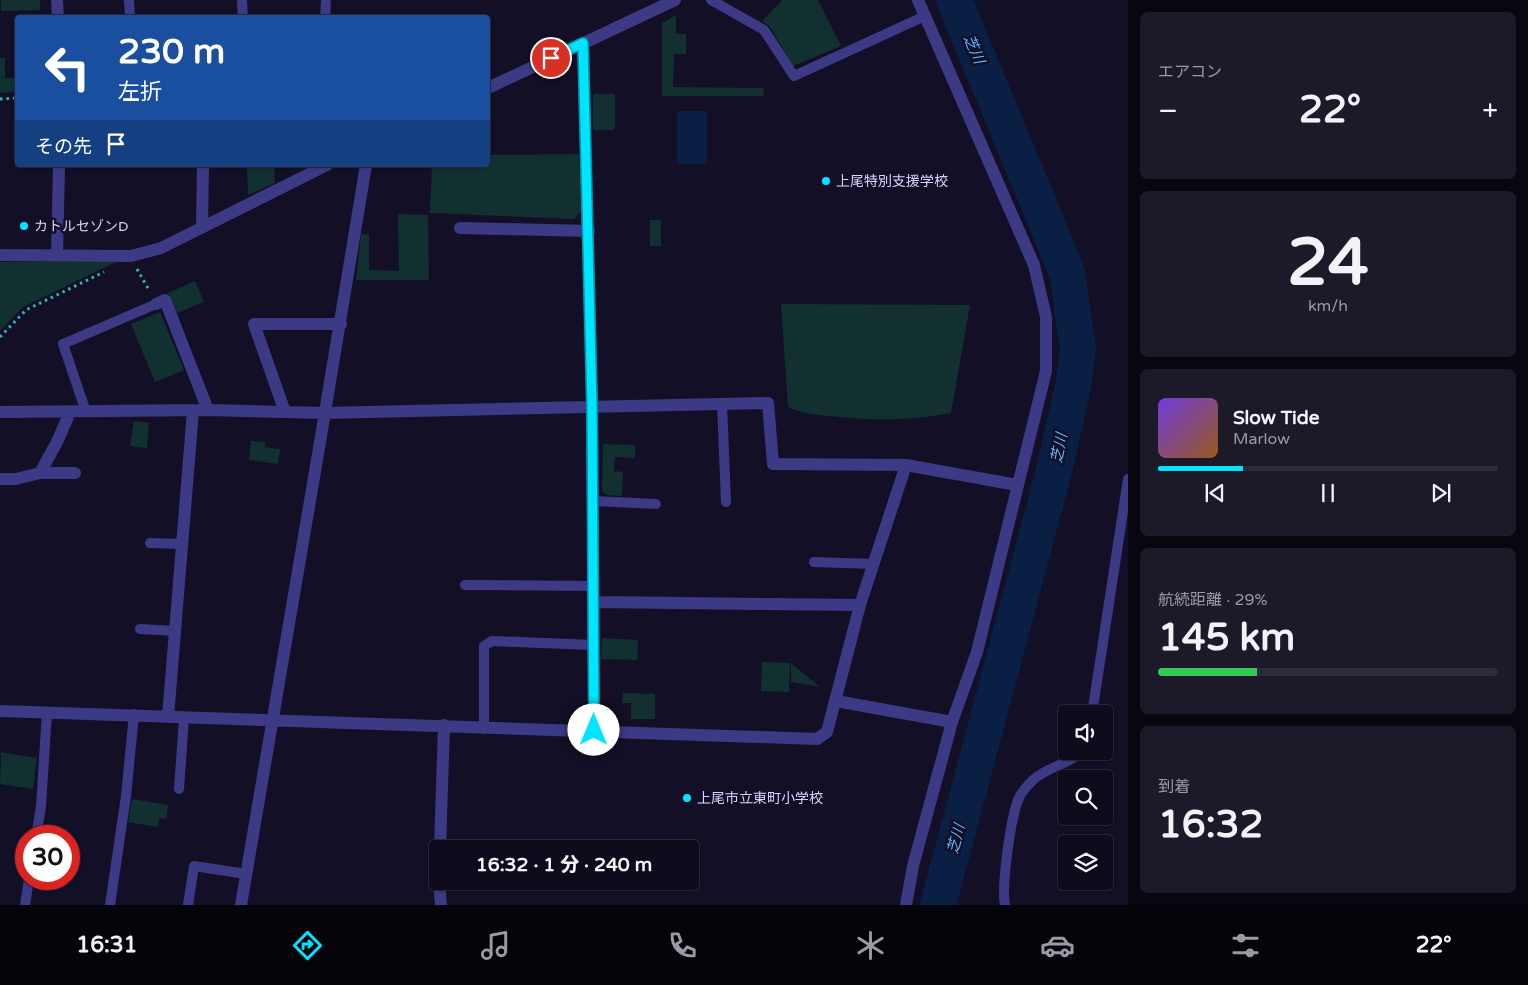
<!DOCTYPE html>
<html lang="ja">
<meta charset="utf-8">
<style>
body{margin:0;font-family:"Varela Round","Noto Sans JP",sans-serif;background:#1c1929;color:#f1f3f6;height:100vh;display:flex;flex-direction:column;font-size:19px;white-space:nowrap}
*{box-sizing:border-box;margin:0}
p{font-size:16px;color:#9b9ba3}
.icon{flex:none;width:28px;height:28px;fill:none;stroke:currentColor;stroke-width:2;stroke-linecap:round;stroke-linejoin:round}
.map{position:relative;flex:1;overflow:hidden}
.panel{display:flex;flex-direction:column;gap:12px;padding:12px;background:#08060f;width:400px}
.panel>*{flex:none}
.top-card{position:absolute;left:15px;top:15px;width:475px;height:152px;border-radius:5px;box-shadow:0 1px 4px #0004,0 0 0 1px #2e2b3b;background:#1a4fa0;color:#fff;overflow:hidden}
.controls{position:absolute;left:1058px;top:705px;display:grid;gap:10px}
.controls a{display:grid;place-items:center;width:55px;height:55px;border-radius:5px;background:#0e0b1c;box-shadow:0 1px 4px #0004,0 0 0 1px #2e2b3b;font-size:25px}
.speed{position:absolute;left:15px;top:825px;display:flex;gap:10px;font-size:25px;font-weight:700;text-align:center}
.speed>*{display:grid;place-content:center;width:65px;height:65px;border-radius:50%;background:#0e0b1c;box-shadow:0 1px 4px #0004,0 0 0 1px #2e2b3b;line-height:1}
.speed .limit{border:8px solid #d22;background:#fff;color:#111}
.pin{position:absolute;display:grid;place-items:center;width:42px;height:42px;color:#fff;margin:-21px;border:2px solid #fff;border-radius:50%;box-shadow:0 1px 5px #0007}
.me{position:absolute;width:55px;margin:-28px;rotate:0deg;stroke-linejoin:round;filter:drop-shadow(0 0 4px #0008)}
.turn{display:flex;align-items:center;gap:18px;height:105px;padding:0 20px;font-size:22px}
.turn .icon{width:65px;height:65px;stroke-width:2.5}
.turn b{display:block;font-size:35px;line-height:42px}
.then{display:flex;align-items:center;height:48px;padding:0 20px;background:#0003;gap:10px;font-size:19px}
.big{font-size:38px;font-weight:800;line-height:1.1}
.panel .widget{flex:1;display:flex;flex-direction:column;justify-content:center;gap:8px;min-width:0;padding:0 18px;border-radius:8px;background:#1c1929}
.panel .dial{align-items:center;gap:0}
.dial b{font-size:65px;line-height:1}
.song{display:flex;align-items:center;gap:15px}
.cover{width:60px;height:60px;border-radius:8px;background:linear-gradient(135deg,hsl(260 70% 55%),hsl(30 70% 35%))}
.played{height:5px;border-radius:2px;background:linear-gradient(90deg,#00e5ff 25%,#2e2b3b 25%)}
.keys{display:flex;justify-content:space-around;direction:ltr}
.heat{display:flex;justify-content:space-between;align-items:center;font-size:28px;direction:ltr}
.charge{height:8px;border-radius:4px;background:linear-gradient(90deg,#34c759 29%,#2e2b3b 0)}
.trip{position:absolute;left:429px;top:840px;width:270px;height:50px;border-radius:5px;background:#0e0b1c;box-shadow:0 1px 4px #0004,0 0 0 1px #2e2b3b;font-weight:800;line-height:50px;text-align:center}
.tabs{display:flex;height:80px;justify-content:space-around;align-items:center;background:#06040b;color:#9b9ba3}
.tabs .icon{width:35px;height:35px}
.tabs .selected{color:#00e5ff}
.tabs b{font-size:22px;color:#f1f3f6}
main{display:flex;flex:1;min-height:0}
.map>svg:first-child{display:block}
</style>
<main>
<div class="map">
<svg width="1128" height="905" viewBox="0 0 1128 905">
<rect width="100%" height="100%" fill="#130f26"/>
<path fill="#12302f" d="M 1,0 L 40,0 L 40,10 L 1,11 Z
M 782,0 L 818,0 L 841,46 L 793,66 L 770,27 L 762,21 Z
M 676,15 L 676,34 L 686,34 L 686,54 L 674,54 L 673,87 L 763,88 L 764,96 L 662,96 L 662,23 Z
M 0,58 L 5,58 L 5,78 L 17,78 L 17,92 L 0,93 Z
M 593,94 L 615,94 L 615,127 L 612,130 L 593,130 Z
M 579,154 L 581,211 L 574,219 L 430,213 L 432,165 L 488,165 L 488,155 Z
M 247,165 L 274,165 L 275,183 L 248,195 Z
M 398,214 L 428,215 L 429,280 L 356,280 L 361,234 L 369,235 L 369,270 L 399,271 Z
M 650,220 L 661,220 L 661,246 L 650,246 Z
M 118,261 L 23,307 L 0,331 L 0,262 Z
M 195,281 L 204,302 L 177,313 L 168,293 Z
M 781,304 L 970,305 L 951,413 C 911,420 881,421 840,417 C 821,415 805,415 788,407 Z
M 160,312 L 184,370 L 155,382 L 131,324 Z
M 134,421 L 149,423 L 147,448 L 130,446 Z
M 251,441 L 265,442 L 265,447 L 280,449 L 278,464 L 249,460 Z
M 603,444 L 635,445 L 635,458 L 615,457 L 614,471 L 623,472 L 622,496 L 606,495 L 602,490 Z
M 602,638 L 638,640 L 637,660 L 601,659 Z
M 762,662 L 790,663 L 789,692 L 761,691 Z
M 791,663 L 820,687 L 791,682 Z
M 623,693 L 655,694 L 655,719 L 631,719 L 631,703 L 622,703 Z
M 1,752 L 37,758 L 33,789 L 0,784 Z
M 132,799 L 168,805 L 166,819 L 159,818 L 158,827 L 128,822 Z"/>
<path fill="#0a1f44" d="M 677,111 L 707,111 L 707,164 L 677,164 Z"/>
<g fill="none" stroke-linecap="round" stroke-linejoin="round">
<path stroke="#0a1f44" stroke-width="36" d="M 938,905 L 1054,471 L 1073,386 L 1078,349 L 1067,272 L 954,0"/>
<path stroke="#2fb8b0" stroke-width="3" stroke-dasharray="2.5 4" stroke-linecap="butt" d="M 0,99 L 18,98
M 137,269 L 149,290
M 0,337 L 26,310 L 104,272"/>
<path stroke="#3d3a85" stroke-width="10" d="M 129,0 L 130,18
M 242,0 L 243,18
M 711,0 L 764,30 L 794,76 L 925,16
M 325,18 L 326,0
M 722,404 L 726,502
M 86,412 L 63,344 L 156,304
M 593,501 L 656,504
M 150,543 L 183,544
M 814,562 L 874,564
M 465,585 L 593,586
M 140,629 L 176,631
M 1092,714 L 1128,479
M 484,729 L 484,646 L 492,641 L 594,645
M 179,789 L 184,718
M 36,836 L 41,807 L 47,712
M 25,905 L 29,879
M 110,905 L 126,796 L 134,714
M 188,905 L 194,866 L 246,874
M 1005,905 C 1001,887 1011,815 1019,798 C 1021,792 1028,785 1033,780 C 1047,767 1069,764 1083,751"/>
<path stroke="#3d3a85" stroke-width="12" d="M 57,0 L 58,18
M 583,43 L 592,406 L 594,730
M 488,88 L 675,0
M 202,227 L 203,165
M 460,228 L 589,231
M 0,255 L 131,256 L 161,248 L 327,165
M 57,255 L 59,165
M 156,304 L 165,300 L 208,410
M 0,412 L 208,410 L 324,413 L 768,403 L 773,464 L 906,465 L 1017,485
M 285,412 L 254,324 L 341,324
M 40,473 L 75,473
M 0,479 L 16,479 L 40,473 L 57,442 L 70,412
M 594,602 L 860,605
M 836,701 L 952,722
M 0,711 L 817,739 L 827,732 L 860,605 L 906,465
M 168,717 L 193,411
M 440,849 L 444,725
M 439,881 L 441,905
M 241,905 C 283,658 326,412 366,165
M 906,905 L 913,866 L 952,722 L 977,652 L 1046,371 L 1046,317 L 1034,265 L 918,0"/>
</g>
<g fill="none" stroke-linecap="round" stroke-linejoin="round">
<g stroke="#0095a6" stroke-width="12">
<path id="route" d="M 551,58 L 583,43 L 592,406 L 594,730"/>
</g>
<use href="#route" stroke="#00e5ff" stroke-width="9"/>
</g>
<g fill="#00e5ff" stroke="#130f26" stroke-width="2">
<circle cx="826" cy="181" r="5"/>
<circle cx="24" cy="226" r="5"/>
<circle cx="687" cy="798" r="5"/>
</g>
<g text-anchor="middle" stroke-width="5" stroke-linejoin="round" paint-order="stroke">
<g font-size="14" fill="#d9d4ff" stroke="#130f26" text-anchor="start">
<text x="836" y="186">上尾特別支援学校</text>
<text x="34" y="231">カトルセゾンD</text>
<text x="697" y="803">上尾市立東町小学校</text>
</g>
<g font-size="15" font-style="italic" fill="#62b6ff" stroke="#130f26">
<text transform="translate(974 49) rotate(67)" y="5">芝川</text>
<text transform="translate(1059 448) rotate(-79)" y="5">芝川</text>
<text transform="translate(956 839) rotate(-75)" y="5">芝川</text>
</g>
</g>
</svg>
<div class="controls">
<a><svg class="icon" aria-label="sound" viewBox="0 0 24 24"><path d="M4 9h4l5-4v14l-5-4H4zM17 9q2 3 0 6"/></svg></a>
<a><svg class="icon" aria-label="search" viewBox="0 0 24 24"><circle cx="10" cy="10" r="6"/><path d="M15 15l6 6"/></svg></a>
<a><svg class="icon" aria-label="layers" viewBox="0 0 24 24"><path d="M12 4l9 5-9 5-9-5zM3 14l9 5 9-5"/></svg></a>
</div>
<div class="speed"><div class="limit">30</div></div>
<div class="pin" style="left:551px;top:58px;background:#d93025"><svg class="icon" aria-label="arrive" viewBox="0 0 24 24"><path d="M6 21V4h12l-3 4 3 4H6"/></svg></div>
<svg class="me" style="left:594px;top:730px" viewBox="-20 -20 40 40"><circle r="19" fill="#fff"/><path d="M0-13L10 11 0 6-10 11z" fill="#00e5ff"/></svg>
<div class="trip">16:32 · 1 分 · 240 m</div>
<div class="top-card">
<div class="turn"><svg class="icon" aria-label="left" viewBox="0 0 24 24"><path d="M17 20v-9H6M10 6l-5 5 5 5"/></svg><div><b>230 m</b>左折</div></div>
<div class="then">その先<svg class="icon" aria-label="arrive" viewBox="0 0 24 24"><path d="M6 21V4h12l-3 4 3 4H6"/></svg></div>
</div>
</div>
<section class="panel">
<div class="widget"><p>エアコン</p>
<div class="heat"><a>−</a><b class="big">22°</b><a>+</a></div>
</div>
<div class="widget dial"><b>24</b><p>km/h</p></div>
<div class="widget">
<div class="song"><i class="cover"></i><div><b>Slow Tide</b><p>Marlow</p></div></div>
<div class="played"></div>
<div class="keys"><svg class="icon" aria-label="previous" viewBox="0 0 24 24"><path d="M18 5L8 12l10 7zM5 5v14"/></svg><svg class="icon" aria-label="pause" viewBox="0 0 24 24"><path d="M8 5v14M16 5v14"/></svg><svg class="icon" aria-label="next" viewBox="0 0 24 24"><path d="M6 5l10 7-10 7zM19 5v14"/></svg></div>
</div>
<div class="widget"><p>航続距離 · 29%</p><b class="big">145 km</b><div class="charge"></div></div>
<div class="widget"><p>到着</p><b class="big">16:32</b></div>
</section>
</main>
<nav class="tabs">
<b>16:31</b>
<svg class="icon selected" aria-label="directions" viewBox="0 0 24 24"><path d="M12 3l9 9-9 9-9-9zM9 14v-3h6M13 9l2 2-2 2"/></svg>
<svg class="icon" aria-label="music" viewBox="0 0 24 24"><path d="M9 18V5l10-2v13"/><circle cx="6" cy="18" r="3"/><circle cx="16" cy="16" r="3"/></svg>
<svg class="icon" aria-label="phone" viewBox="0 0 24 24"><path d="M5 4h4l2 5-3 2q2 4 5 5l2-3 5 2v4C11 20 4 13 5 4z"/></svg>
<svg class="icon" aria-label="climate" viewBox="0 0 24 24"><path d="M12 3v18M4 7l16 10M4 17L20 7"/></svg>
<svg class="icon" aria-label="car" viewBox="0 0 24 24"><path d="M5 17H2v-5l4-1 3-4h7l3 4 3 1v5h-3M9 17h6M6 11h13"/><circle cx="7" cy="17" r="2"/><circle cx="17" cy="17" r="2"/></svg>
<svg class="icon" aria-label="filters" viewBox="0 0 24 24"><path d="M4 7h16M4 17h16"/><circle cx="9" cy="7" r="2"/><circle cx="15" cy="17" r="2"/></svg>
<b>22°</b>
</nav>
